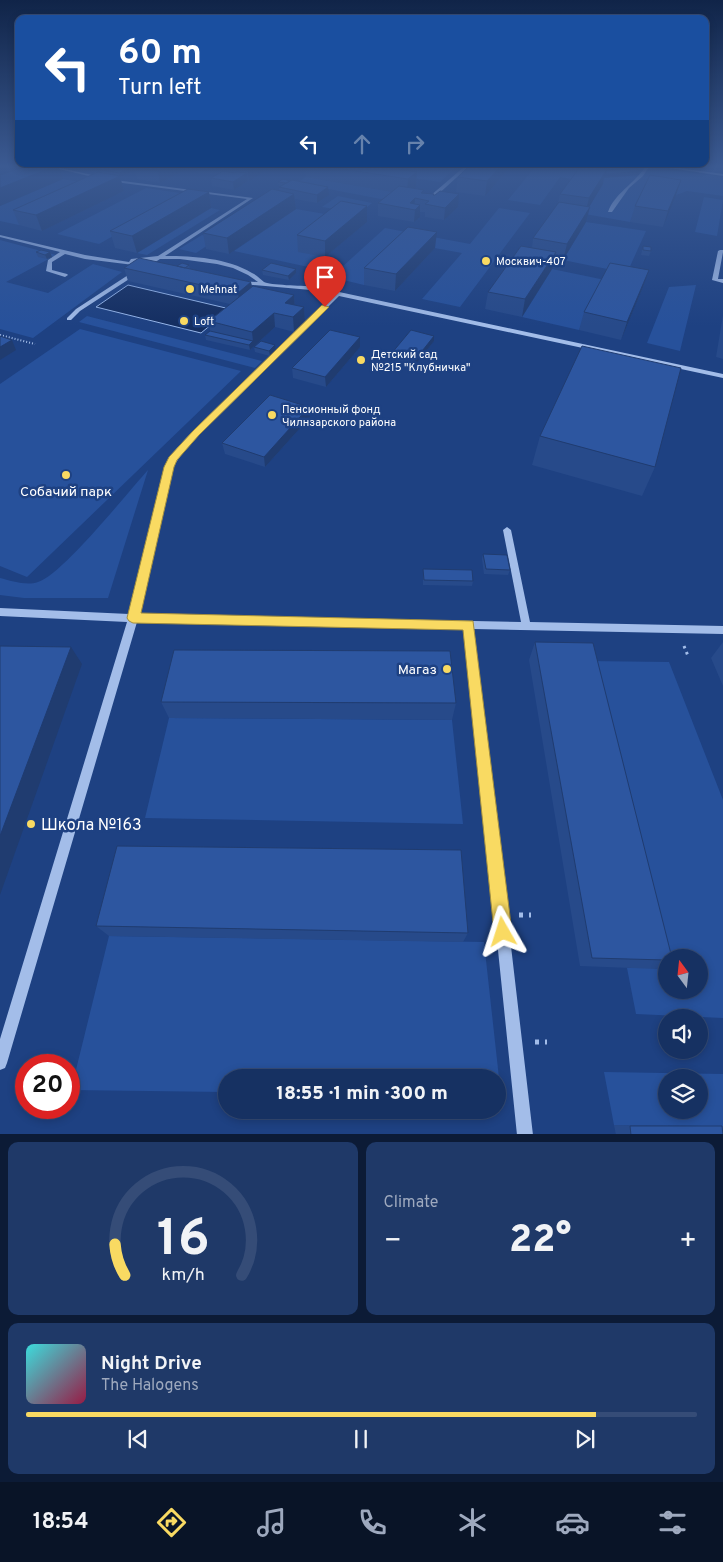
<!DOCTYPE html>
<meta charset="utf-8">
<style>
body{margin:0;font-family:Overpass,sans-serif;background:#1f3968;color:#f1f3f6;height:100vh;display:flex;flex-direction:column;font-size:19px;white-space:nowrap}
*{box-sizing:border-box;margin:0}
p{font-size:16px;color:#9ea9be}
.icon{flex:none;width:28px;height:28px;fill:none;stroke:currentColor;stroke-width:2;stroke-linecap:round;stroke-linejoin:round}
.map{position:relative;height:1134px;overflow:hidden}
.side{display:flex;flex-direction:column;gap:8px;padding:8px;background:#0c1b36;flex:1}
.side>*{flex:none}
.banner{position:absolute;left:15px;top:15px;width:694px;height:152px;border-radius:10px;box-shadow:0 2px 8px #0003,0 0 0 1px #354c77;background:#1a4fa0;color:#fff;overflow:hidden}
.needle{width:32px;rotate:345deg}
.tools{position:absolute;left:658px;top:949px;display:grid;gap:10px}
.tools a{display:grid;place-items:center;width:50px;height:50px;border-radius:50%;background:#163162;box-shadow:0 2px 8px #0003,0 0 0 1px #354c77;font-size:25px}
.speed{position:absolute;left:15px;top:1054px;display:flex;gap:10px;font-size:25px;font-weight:700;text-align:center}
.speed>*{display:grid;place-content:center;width:65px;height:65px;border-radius:50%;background:#163162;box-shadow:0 2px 8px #0003,0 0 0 1px #354c77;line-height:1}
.speed .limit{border:8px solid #d22;background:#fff;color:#111}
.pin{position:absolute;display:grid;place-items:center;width:42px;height:42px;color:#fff;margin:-51px -21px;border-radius:50% 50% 50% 0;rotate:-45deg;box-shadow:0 0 5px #0007}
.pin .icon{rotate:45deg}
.me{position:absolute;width:55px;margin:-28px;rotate:354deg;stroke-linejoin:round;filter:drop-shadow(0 0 4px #0008)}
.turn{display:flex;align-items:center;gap:18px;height:105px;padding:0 20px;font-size:22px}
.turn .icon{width:65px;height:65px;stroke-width:2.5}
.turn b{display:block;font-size:35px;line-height:42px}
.lanes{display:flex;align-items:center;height:48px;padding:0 20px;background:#0003;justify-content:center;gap:25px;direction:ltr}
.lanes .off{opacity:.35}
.big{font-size:38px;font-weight:800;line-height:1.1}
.side .card{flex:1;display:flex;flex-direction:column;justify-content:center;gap:8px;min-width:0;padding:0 18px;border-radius:10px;background:#1f3968}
.side .dial{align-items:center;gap:0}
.dial svg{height:130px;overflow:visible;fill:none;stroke:#354c77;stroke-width:7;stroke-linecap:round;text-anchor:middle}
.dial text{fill:#f1f3f6;stroke:none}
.song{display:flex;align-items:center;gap:15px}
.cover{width:60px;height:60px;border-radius:8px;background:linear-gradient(135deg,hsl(180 70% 55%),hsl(340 70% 35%))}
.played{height:5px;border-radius:2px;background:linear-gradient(90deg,#f9da62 85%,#354c77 85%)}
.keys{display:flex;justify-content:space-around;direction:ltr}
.heat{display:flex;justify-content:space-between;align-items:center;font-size:28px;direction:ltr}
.side .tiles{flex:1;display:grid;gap:8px;grid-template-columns:1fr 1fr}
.card:last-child{grid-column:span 2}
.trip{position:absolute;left:218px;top:1069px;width:288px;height:50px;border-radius:25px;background:#163162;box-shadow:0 2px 8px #0003,0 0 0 1px #354c77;font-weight:800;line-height:50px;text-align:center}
.tab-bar{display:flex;height:80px;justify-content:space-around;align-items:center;background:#091427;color:#9ea9be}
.tab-bar .icon{width:35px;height:35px}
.tab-bar .current{color:#f9da62}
.tab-bar b{font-size:22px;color:#f1f3f6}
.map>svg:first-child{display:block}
</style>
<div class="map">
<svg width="723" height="1135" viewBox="0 0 723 1135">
<rect width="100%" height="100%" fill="#1e4182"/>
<path fill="#27519b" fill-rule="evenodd" d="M 339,167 L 456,167 L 440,182 Z
M 535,167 L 646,167 L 723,177 L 723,196 L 687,191 L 676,195 L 646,190 L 630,222 L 585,214 L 602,184 L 560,177 L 540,205 L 508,200 Z
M 306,177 L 407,194 L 381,199 L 297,183 Z
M 63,179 L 102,186 L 19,225 L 0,221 L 0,206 Z
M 146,188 L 187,194 L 99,244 L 57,234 Z
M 338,196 L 372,203 L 360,213 L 322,207 Z
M 704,197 L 723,200 L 717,236 L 695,232 Z
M 211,208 L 220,210 L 147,255 L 137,253 Z
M 499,208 L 530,213 L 460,307 L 422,299 L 462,253 L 407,243 L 364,285 L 331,277 L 385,228 L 470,244 Z
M 296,209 L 342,217 L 325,257 L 313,268 L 234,251 Z
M 586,222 L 646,231 L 627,273 L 563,260 Z
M 202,235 L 217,239 L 196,253 L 179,249 Z
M 0,240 L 56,255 L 6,282 L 48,293 L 93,264 L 122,272 L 33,338 L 0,329 Z
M 552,269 L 605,280 L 579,330 L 522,317 Z
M 696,285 L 680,351 L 647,343 L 669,287 Z
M 87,316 L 262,361 L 255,368 L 79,322 Z
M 80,329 L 241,371 L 27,577 L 0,566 L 0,384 Z
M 148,470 L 108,598 L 24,598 L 0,595 L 0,578 C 11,581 27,586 38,582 C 62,575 128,492 148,470 Z
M 585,661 L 669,662 L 723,800 L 723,1018 L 636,1014 L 627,968 L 657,968 ZM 666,958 L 699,958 L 699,990 L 666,990 Z
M 169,718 L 452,720 L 463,824 L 145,818 Z
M 109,936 L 484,942 L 501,1096 L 496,1096 L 496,1078 L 226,1078 L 226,1092 L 71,1090 Z
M 604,1072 L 723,1074 L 723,1134 L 701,1126 L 614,1125 ZM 666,1078 L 699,1078 L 699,1110 L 666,1110 Z"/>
<path fill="#142e61" stroke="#97b7eb" d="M 128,285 L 230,309 L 201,333 L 96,307 Z"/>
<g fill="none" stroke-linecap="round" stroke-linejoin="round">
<path stroke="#a3bde9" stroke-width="2" stroke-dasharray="1 2" stroke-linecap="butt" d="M 0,335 L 35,344"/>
<path stroke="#a3bde9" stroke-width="3" stroke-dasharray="2.5 4" stroke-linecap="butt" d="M 684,646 L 688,656"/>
<path stroke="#a3bde9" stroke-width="5" stroke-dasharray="4 6" stroke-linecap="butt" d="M 519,915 L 531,915
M 535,1042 L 547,1042"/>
<path fill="#a3bde9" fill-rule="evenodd" d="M 50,167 L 56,167 L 115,180 L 253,198 L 165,256 C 194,256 227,258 252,273 C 257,275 261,280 264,282 C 269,285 303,286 311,286 L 723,374 L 723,378 L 339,296 L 199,435 L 183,452 L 173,467 L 139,614 L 521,622 L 503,530 L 507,527 L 511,530 L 530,622 L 723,626 L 723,634 L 474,629 L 533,1135 L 517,1135 L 465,629 L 137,622 L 7,1063 L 5,1068 L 0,1070 L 0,1039 L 127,622 L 0,616 L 0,608 L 129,614 L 166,465 L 177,448 L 193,431 L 334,295 L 311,290 L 241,284 L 239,283 L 239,281 L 258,282 L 248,275 L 233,268 L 217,264 L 180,259 L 160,259 L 80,311 L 71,320 L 67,320 L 67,318 L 76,309 L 142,266 L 85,259 L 65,254 L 52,262 L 52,270 L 67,274 L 68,275 L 65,277 L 46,271 L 48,260 L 60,252 L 0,237 L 0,235 L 85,255 L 129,262 L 131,259 L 158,256 L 247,199 L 115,182 ZM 152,260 L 144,265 L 133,262 Z
M 464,167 L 468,167 L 434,198 L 430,198 L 430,196 Z
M 645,167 L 649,167 L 643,176 L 629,188 L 612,212 L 608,212 C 614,194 635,183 645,167 Z
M 663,167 L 672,167 L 723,174 L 723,176 Z
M 720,250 L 723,250 L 723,252 L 718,279 L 723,279 L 723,283 L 712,280 L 718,251 Z"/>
</g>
<path fill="#274a8a" d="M 68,167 L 109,167 L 119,169 L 124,169 L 123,167 L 262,167 L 263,172 L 248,181 L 234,190 L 212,186 L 211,178 L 216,175 L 185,170 L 160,183 L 137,179 L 135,170 L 129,170 L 130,173 L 120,177 L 124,191 L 42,231 L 19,225 L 13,210 L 96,173 Z
M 305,167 L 384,167 L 417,172 L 416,187 L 414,188 L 424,193 L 434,194 L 434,195 L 458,207 L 444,220 L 425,217 L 425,212 L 420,212 L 420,217 L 414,222 L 378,216 L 378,203 L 392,192 L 306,177 Z
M 510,167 L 485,196 L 456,192 L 458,177 Z
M 693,167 L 723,167 L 723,171 Z
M 606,170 L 639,175 L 604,178 L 603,184 L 589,206 L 586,222 L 563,260 L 554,259 L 552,269 L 522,317 L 485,309 L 488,292 L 532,248 L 533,238 L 558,204 L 560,194 Z
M 283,179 L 329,195 L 317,203 L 295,199 L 296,209 L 229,254 L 206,249 L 203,233 L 279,191 L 279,187 L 281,186 L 279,186 L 278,182 Z
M 681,180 L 663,227 L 630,222 L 635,206 Z
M 209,192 L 211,208 L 137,253 L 115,248 L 110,231 Z
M 367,222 L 325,257 L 298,252 L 297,235 Z
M 643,246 L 651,251 L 649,256 L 641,255 Z
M 435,248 L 395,291 L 364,285 L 364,268 Z
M 36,252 L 52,257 L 47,259 L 38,257 Z
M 189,265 L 190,269 L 251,282 L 252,287 L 294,295 L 295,305 L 304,307 L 305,321 L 294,332 L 275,327 L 250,350 L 206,340 L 205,335 L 210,331 L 209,321 L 230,304 L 128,281 L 124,268 L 177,266 Z
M 296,269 L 296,273 L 289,280 L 263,275 L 262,270 Z
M 649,270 L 643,287 L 621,340 L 579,330 L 584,312 Z
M 723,315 L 723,359 L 716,357 Z
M 434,341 L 415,365 L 391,359 L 391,354 Z
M 275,345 L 276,350 L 270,356 L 255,352 L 254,347 Z
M 360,347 L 326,387 L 293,378 L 292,368 Z
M 310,417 L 265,467 L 225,454 L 222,443 Z
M 540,436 L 655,467 L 642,496 L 532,465 Z
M 483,554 L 510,570 L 508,575 L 484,574 L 482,559 Z
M 423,569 L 473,581 L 472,586 L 423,585 Z
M 535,642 L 666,958 L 666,964 L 657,969 L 580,966 L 529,660 Z
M 723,642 L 723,686 L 711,658 Z
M 161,702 L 456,703 L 452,720 L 169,718 Z
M 96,926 L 468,933 L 463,942 L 109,936 Z
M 614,1125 L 702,1126 L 723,1135 L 616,1135 Z"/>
<path fill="#203c70" d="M 53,167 L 59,167 L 63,179 L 0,206 L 0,188 Z
M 167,167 L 185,167 L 185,170 L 160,183 L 158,171 Z
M 252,167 L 262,167 L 263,172 L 249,181 L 247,169 Z
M 500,167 L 510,167 L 485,196 L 487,181 Z
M 129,169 L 130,173 L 120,177 L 124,191 L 42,231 L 36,215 L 120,176 L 119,173 Z
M 607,169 L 606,174 L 640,171 L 639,175 L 604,178 L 603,184 L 585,214 L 589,198 Z
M 417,172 L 416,187 L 407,194 L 408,179 Z
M 247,173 L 248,181 L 234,190 L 233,182 Z
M 681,180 L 676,195 L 663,227 L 668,211 Z
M 328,187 L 329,195 L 317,203 L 317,195 Z
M 209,192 L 211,208 L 137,253 L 132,236 Z
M 294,194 L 296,209 L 229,254 L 227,238 Z
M 459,194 L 458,207 L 444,220 L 445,208 Z
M 415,198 L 414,210 L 410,203 Z
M 420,205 L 420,217 L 414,222 L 415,210 Z
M 367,206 L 367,222 L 325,257 L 325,241 Z
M 590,207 L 586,222 L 563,260 L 567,244 Z
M 437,232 L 435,248 L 395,291 L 396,274 Z
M 50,252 L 52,257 L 47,259 L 45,255 Z
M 556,252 L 552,269 L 522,317 L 525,299 Z
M 296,269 L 296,273 L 289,280 L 288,276 Z
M 649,270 L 643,287 L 621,340 L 627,322 Z
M 251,282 L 253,296 L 240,307 L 238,293 Z
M 294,295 L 295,309 L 285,303 Z
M 304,307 L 305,321 L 294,332 L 293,317 Z
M 274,313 L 275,327 L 250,350 L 249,345 L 253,341 L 252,332 Z
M 434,336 L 434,341 L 415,365 L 415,360 Z
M 360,337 L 360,347 L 326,387 L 325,377 Z
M 12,340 L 16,350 L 0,360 L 0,347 Z
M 275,345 L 276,350 L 270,356 L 269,351 Z
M 309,407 L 310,417 L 265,467 L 264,457 Z
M 71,647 L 82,664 L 0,895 L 0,836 Z"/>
<path fill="#2d56a0" stroke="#203c70" d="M 23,167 L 53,167 L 0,188 L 0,175 Z
M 87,167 L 109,167 L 119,169 L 129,169 L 119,173 Z
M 134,167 L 167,167 L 158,171 Z
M 233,167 L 252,167 L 247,169 Z
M 330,167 L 384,167 L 417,172 L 408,179 Z
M 468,167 L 500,167 L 487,181 L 458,177 Z
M 580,167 L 590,167 L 607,169 L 589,198 L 560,194 Z
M 636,168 L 640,171 L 606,174 L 606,170 Z
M 223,171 L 234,173 L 237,172 L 247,173 L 233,182 L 211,178 Z
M 98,172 L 120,176 L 36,215 L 13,210 Z
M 650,175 L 681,180 L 668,211 L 635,206 Z
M 283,179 L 290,181 L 286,183 L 278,182 Z
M 292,180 L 328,187 L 317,195 L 279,187 Z
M 399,186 L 424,190 L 421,193 L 434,194 L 433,195 L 435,195 L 440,191 L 459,194 L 445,208 L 425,204 L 429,201 L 415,198 L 410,203 L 420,205 L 415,210 L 378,203 Z
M 188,189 L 209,192 L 132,236 L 110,231 Z
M 272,189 L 294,194 L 227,238 L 203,233 Z
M 341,201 L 367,206 L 325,241 L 297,235 Z
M 559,202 L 590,207 L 567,244 L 533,238 Z
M 408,227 L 437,232 L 396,274 L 364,268 Z
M 521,246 L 556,252 L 525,299 L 488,292 Z
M 643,246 L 651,247 L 651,251 L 643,250 Z
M 41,250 L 50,252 L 45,255 L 36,252 Z
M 139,258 L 251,282 L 238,293 L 124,268 Z
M 182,263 L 189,265 L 185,268 L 177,266 Z
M 271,263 L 296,269 L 288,276 L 262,270 Z
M 610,263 L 649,270 L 627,322 L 584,312 Z
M 253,286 L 294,295 L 285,303 L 304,307 L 293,317 L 274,313 L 252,332 L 209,321 Z
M 330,330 L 360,337 L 325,377 L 292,368 Z
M 411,330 L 434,336 L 415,360 L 391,354 Z
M 210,331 L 253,341 L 249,345 L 205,335 Z
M 0,336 L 12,340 L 0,347 Z
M 261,341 L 275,345 L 269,351 L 254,347 Z
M 582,346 L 681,368 L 655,467 L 540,436 Z
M 270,395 L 309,407 L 264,457 L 222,443 Z
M 483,554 L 507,555 L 510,570 L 486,569 Z
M 423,569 L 472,570 L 473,581 L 424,580 Z
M 535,642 L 593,643 L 672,958 L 666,958 L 666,960 L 592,958 Z
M 0,646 L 71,647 L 0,836 Z
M 174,650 L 450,651 L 456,703 L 161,702 Z
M 117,846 L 461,850 L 468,933 L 96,926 Z
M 630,1126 L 722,1126 L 723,1135 L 631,1135 Z"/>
<linearGradient id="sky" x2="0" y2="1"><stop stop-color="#102448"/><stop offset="0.51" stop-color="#3b5a92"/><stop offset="1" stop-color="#3b5a92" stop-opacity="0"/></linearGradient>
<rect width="723" height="326" fill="url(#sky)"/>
<path fill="#f9da62" stroke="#a28e40" d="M 322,305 L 329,307 L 199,435 L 177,460 L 174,467 L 141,613 L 473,621 L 512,932 L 509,938 L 503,941 L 497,938 L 494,932 L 463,630 L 133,623 L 129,621 L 127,618 L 164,467 L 169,457 L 193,431 Z"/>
<g fill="#f9da62" stroke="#1e4182" stroke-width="2">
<circle cx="486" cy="261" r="5"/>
<circle cx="190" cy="289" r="5"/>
<circle cx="184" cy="321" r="5"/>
<circle cx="361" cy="360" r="5"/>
<circle cx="272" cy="415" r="5"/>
<circle cx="66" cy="475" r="5"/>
<circle cx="447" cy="669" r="5"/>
<circle cx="31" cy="824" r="5"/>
</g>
<g text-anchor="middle" stroke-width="5" stroke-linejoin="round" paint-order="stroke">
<g font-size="11" fill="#fff" stroke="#1e4182" text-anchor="start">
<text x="496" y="265">Москвич-407</text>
<text x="200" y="293">Mehnat</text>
<text x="194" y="325">Loft</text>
<text x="371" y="358">Детский сад<tspan x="371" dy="13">№215 "Клубничка"</tspan></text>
<text x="282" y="413">Пенсионный фонд<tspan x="282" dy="13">Чилнзарского района</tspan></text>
</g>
<g font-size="14" fill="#fff" stroke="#1e4182">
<text x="66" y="496">Собачий парк</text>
<text x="437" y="674" text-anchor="end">Магаз</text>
</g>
<g font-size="16" fill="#fff" stroke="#1e4182" text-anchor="start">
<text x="41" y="830">Школа №163</text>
</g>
</g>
</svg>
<div class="tools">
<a><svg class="needle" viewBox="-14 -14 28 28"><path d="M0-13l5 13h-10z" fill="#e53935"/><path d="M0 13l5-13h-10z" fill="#9ea9be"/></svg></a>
<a><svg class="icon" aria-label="sound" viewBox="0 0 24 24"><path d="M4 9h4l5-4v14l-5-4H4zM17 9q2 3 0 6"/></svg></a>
<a><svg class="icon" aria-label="layers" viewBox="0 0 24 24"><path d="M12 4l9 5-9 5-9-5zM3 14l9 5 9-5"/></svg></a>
</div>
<div class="speed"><div class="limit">20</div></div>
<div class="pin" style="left:325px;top:307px;background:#d93025"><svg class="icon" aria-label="arrive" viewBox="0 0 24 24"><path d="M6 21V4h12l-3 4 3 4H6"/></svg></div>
<svg class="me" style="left:503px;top:932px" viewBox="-20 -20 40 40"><path d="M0-17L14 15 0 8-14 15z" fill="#f9da62" stroke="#fff" stroke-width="4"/></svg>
<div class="trip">18:55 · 1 min · 300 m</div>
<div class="banner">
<div class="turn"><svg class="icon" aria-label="left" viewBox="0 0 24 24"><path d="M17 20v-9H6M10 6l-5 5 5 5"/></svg><div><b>60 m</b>Turn left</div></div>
<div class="lanes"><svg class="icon" aria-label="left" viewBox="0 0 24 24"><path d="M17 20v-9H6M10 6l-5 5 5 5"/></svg><svg class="icon off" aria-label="ahead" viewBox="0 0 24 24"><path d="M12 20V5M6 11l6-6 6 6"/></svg><svg class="icon off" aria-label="right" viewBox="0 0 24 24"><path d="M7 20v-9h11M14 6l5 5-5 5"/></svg></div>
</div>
</div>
<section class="side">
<div class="tiles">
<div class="card dial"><svg viewBox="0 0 100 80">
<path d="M14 69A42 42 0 1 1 86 69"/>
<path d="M14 69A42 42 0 0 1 8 50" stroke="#f9da62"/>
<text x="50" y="56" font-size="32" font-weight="700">16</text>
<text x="50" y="72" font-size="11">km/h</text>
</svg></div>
<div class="card"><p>Climate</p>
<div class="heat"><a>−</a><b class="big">22°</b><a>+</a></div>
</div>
<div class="card">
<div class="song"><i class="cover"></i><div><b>Night Drive</b><p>The Halogens</p></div></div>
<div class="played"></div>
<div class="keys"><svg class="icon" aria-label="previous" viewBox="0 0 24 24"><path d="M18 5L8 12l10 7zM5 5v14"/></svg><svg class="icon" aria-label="pause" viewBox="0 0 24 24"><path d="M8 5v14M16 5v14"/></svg><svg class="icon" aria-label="next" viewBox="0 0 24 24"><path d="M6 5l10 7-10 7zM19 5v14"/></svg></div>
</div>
</div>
</section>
<nav class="tab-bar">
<b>18:54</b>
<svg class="icon current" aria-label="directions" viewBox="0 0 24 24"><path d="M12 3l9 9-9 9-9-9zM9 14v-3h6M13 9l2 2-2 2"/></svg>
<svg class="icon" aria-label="music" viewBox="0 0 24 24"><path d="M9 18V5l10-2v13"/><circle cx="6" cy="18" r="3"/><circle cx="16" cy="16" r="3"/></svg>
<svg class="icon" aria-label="phone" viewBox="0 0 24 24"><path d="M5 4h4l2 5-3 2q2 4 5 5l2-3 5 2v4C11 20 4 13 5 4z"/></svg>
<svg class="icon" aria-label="climate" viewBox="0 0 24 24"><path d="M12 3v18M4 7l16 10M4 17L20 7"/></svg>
<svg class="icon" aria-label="car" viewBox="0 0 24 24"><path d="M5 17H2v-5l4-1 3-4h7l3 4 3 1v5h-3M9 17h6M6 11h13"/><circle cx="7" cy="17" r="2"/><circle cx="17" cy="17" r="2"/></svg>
<svg class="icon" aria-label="filters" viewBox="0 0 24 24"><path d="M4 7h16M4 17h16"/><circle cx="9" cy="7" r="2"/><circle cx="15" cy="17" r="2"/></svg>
</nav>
